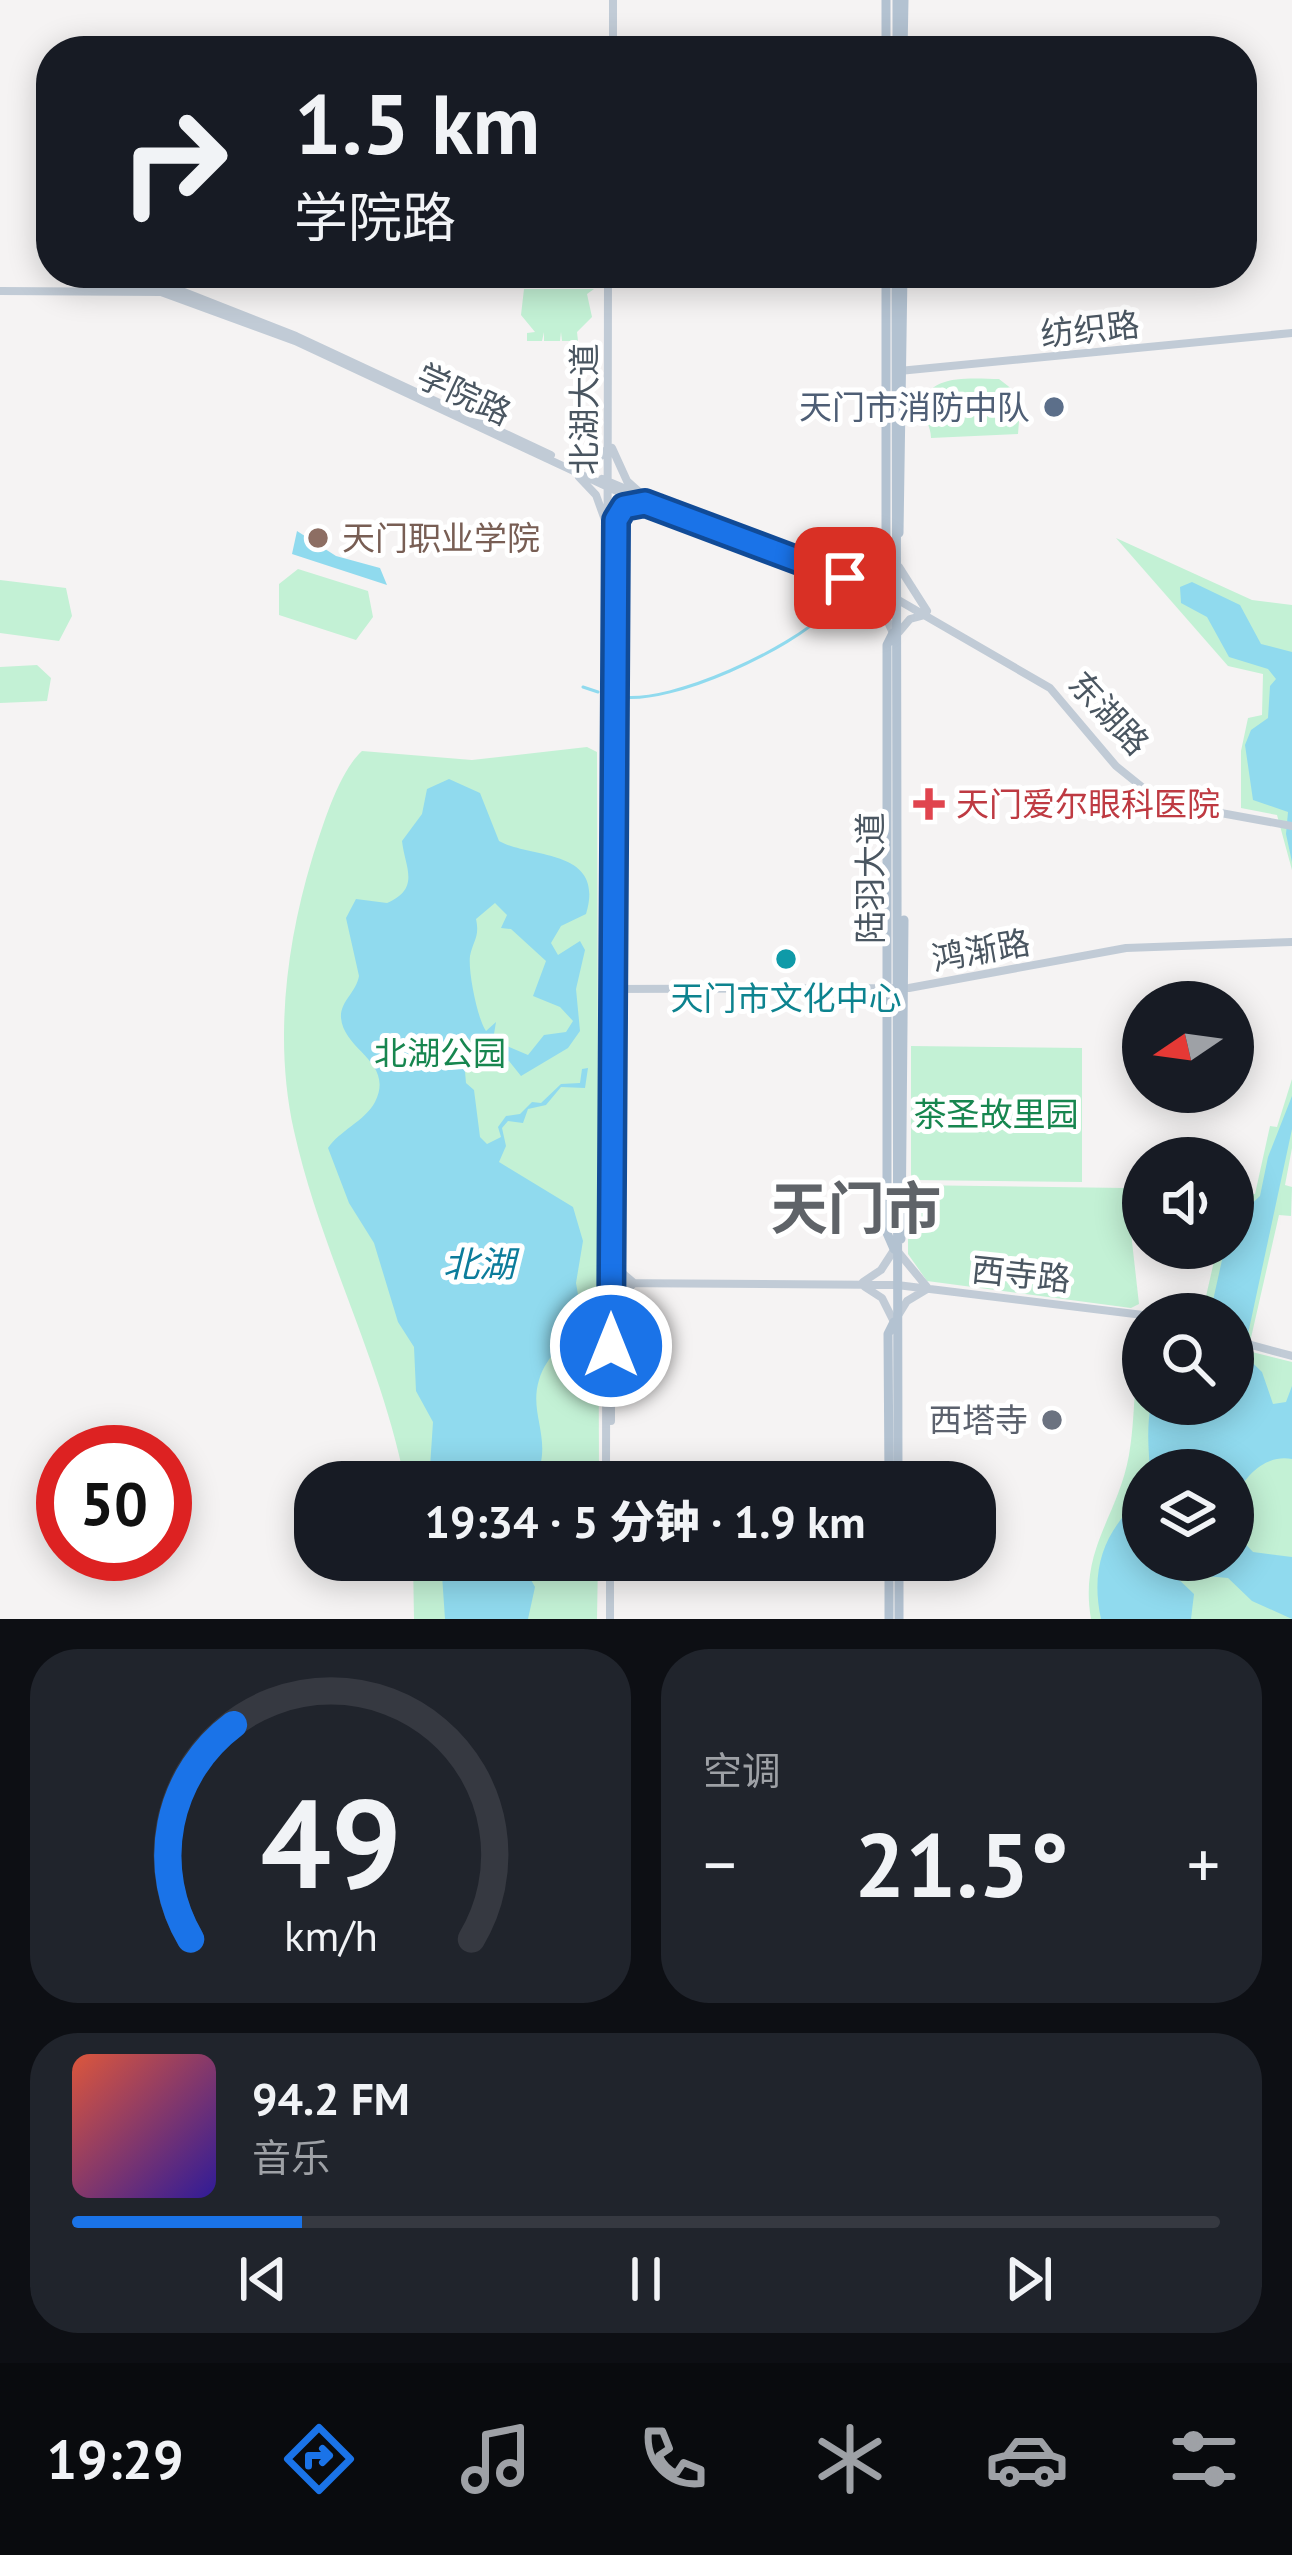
<!DOCTYPE html>
<html lang="zh">
<meta charset="utf-8">
<style>
body{margin:0;font-family:"PT Sans","Noto Sans SC",sans-serif;background:#20242c;color:#f1f3f6;height:100vh;display:flex;flex-direction:column;font-size:45px;white-space:nowrap}
*{box-sizing:border-box;margin:0}
p{font-size:39px;color:#9ea1a6}
.icon{flex:none;width:66px;height:66px;fill:none;stroke:currentColor;stroke-width:2;stroke-linecap:round;stroke-linejoin:round}
.map{position:relative;height:1619px;overflow:hidden}
.details{display:flex;flex-direction:column;gap:30px;padding:30px;background:#0d0f14;flex:1}
.details>*{flex:none}
.hud{position:absolute;left:36px;top:36px;width:1221px;height:252px;border-radius:48px;box-shadow:0 6px 30px #0003;background:#171b24;color:#f1f3f6;overflow:hidden}
.needle{width:78px;rotate:257deg}
.fabs{position:absolute;left:1122px;top:981px;display:grid;gap:24px}
.fabs a{display:grid;place-items:center;width:132px;height:132px;border-radius:50%;background:#171b24;box-shadow:0 6px 30px #0003;font-size:60px}
.speed{position:absolute;left:36px;top:1425px;display:flex;gap:24px;font-size:60px;font-weight:700;text-align:center}
.speed>*{display:grid;place-content:center;width:156px;height:156px;border-radius:50%;background:#171b24;box-shadow:0 6px 30px #0003;line-height:1}
.speed .limit{border:18px solid #d22;background:#fff;color:#111}
.pin{position:absolute;display:grid;place-items:center;width:102px;height:102px;color:#fff;margin:-51px;border-radius:24px;box-shadow:0 6px 18px #0006}
.me{position:absolute;width:132px;margin:-66px;rotate:0deg;stroke-linejoin:round;filter:drop-shadow(0 0 9px #0008)}
.turn{display:flex;align-items:center;gap:42px;height:252px;padding:0 60px;font-size:54px}
.turn .icon{width:156px;height:156px;stroke-width:2.5}
.turn b{display:block;font-size:84px;line-height:102px}
.big{font-size:90px;font-weight:800;line-height:1.1}
.details .widget{flex:1;display:flex;flex-direction:column;justify-content:center;gap:18px;min-width:0;padding:0 42px;border-radius:48px;background:#20242c}
.details .dial{align-items:center;gap:0}
.dial svg{height:312px;overflow:visible;fill:none;stroke:#363941;stroke-width:7;stroke-linecap:round;text-anchor:middle}
.dial text{fill:#f1f3f6;stroke:none}
.song{display:flex;align-items:center;gap:36px}
.cover{width:144px;height:144px;border-radius:18px;background:linear-gradient(135deg,hsl(10 70% 55%),hsl(250 70% 35%))}
.played{height:12px;border-radius:6px;background:linear-gradient(90deg,#1a73e8 20%,#363941 20%)}
.keys{display:flex;justify-content:space-around;direction:ltr}
.heat{display:flex;justify-content:space-between;align-items:center;font-size:66px;direction:ltr}
.details .tiles{flex:1;display:grid;gap:30px;grid-template-columns:1fr 1fr}
.widget:last-child{grid-column:span 2}
.trip{position:absolute;left:294px;top:1461px;width:702px;height:120px;border-radius:48px;background:#171b24;box-shadow:0 6px 30px #0003;font-weight:800;line-height:120px;text-align:center}
.tab-bar{display:flex;height:192px;justify-content:space-around;align-items:center;background:#090b0e;color:#9ea1a6}
.tab-bar .icon{width:84px;height:84px}
.tab-bar .selected{color:#1a73e8}
.tab-bar b{font-size:54px;color:#f1f3f6}
.map>svg:first-child{display:block}
</style>
<div class="map">
<svg width="1292" height="1619" viewBox="0 0 1292 1619">
<rect width="100%" height="100%" fill="#f5f3f3"/>
<path fill="#c3f1d5" fill-rule="evenodd" d="M 524,289 L 594,289 L 587,294 L 592,317 L 577,332 L 578,341 L 562,341 L 561,332 L 560,341 L 544,341 L 544,332 L 542,341 L 527,341 L 527,333 L 535,332 L 521,315 Z
M 999,379 L 1021,396 L 1018,434 L 931,438 C 931,426 924,420 924,409 C 923,372 975,379 999,379 Z
M 1116,538 L 1252,600 L 1292,605 L 1292,870 L 1277,815 L 1241,808 L 1241,751 L 1248,718 L 1262,715 L 1263,674 L 1228,666 Z
M 298,569 L 368,591 L 373,617 L 356,640 L 279,615 L 279,584 Z
M 0,580 L 66,588 L 72,616 L 59,641 L 0,633 Z
M 37,665 L 51,678 L 47,701 L 0,703 L 0,667 Z
M 587,747 L 597,752 L 599,1482 L 405,1482 C 381,1360 321,1252 294,1131 C 274,1042 286,945 312,859 C 322,828 338,773 362,751 L 472,760 Z
M 911,1046 L 1082,1048 L 1082,1182 L 911,1180 Z
M 1292,1079 L 1292,1148 L 1285,1185 L 1292,1187 L 1291,1216 L 1279,1215 L 1248,1351 L 1292,1362 L 1292,1619 L 1091,1619 C 1079,1549 1118,1517 1129,1455 C 1136,1416 1132,1383 1143,1342 L 1143,1404 L 1233,1404 L 1233,1314 L 1202,1314 L 1217,1248 L 1233,1248 L 1233,1194 L 1255,1194 L 1270,1126 L 1277,1127 ZM 1143,1470 L 1233,1470 L 1233,1560 L 1143,1560 Z
M 908,1185 L 1126,1188 L 1139,1304 L 1131,1308 L 927,1281 L 908,1254 Z
M 413,1560 L 598,1560 L 597,1619 L 414,1619 Z"/>
<path fill="#90daee" fill-rule="evenodd" d="M 297,531 L 336,556 L 380,568 L 387,585 L 292,554 Z
M 1192,582 L 1240,605 L 1261,644 L 1292,652 L 1292,862 L 1286,834 L 1288,812 L 1253,800 L 1245,745 L 1251,730 L 1268,718 L 1270,686 L 1276,679 L 1268,669 L 1229,657 L 1207,617 L 1181,603 L 1180,587 Z
M 449,779 L 480,793 L 499,841 C 531,859 606,848 586,914 L 561,926 L 551,943 L 558,955 L 580,941 L 585,950 L 576,989 L 580,1031 L 568,1048 L 521,1076 L 509,1061 L 496,1063 L 498,1056 L 471,1038 L 463,1048 L 466,1083 L 474,1090 L 480,1137 L 487,1144 L 501,1137 L 498,1127 L 506,1116 L 520,1114 L 532,1102 L 541,1103 L 561,1084 L 580,1083 L 582,1069 L 588,1068 L 585,1088 L 561,1087 L 546,1105 L 528,1109 L 523,1123 L 508,1121 L 502,1128 L 506,1146 L 499,1162 L 573,1207 L 583,1241 L 576,1283 L 582,1318 C 569,1341 547,1353 539,1380 C 528,1416 555,1440 534,1482 L 429,1482 L 433,1422 L 416,1391 L 414,1347 L 398,1322 L 374,1243 L 349,1203 L 328,1148 C 339,1131 365,1121 375,1102 C 395,1062 344,1051 341,1018 C 340,1001 356,993 359,976 L 346,918 L 356,899 L 387,903 C 421,888 405,868 402,841 L 422,814 L 427,789 ZM 495,903 L 507,915 L 501,928 L 511,929 L 546,961 L 533,996 L 560,1007 L 573,1021 L 566,1032 L 544,1035 L 528,1055 L 493,1040 L 496,1022 L 486,1031 C 477,1018 468,971 470,956 C 473,941 480,937 476,919 Z
M 1292,1096 L 1292,1129 L 1248,1334 L 1238,1332 L 1233,1344 L 1262,1372 L 1273,1404 L 1286,1402 L 1292,1386 L 1292,1459 C 1265,1454 1245,1476 1234,1499 L 1233,1470 L 1150,1470 C 1148,1444 1147,1425 1151,1404 L 1233,1404 L 1233,1314 L 1210,1314 L 1224,1251 L 1233,1248 L 1233,1224 L 1243,1220 L 1245,1210 L 1260,1196 L 1268,1157 Z
M 1143,1496 L 1143,1560 L 1173,1574 L 1194,1594 L 1191,1619 L 1101,1619 C 1089,1564 1108,1527 1143,1496 Z
M 1233,1531 L 1253,1552 L 1292,1557 L 1292,1619 L 1252,1601 L 1228,1578 L 1205,1576 L 1187,1562 L 1233,1560 Z
M 441,1560 L 520,1560 L 535,1587 L 528,1619 L 445,1619 Z"/>
<g fill="none" stroke-linecap="round" stroke-linejoin="round">
<path stroke="#90daee" stroke-width="3" d="M 583,687 L 598,692
M 621,697 C 673,704 790,649 827,612"/>
<path stroke="#c1cbd6" stroke-width="8" d="M 613,51 L 613,0
M 127,283 L 184,292 L 296,336 L 551,455
M 0,291 L 161,292 L 295,341 L 612,489 L 893,597 L 1050,688 L 1116,766 L 1147,791 L 1188,807 L 1292,826
M 899,371 L 1292,333
M 612,448 L 627,481 L 646,498
M 575,467 L 594,464 L 607,449
M 579,477 L 596,495 L 605,520
M 602,479 L 633,492
M 612,533 L 620,511 L 641,503
M 899,567 L 927,611
M 858,579 L 875,576 L 893,558
M 863,587 L 880,604 L 893,633
M 899,632 L 910,619 L 925,615
M 607,989 L 909,988 L 1126,948 L 1292,942
M 899,1253 L 927,1287
M 863,1282 L 881,1270 L 894,1250
M 607,1283 L 897,1285 L 1143,1315
M 865,1287 L 882,1298 L 894,1322
M 613,1303 L 634,1283 L 614,1266
M 899,1314 L 907,1301 L 927,1289
M 1233,1340 L 1292,1356
M 611,1421 L 612,650
M 606,1482 L 608,273
M 610,1619 L 610,1560"/>
<path stroke="#b3c2d1" stroke-width="9" d="M 886,51 L 886,0
M 897,51 L 897,0
M 903,51 L 904,0
M 886,273 L 886,546 L 893,558
M 896,273 L 898,1482
M 899,533 L 903,273
M 893,633 L 887,645 L 887,1233 L 894,1249
M 901,1239 L 904,920
M 889,1482 L 888,1334 L 894,1322
M 889,1560 L 889,1619
M 899,1560 L 899,1619"/>
</g>
<g fill="none" stroke-linecap="round" stroke-linejoin="round">
<g stroke="#114b97" stroke-width="30">
<path id="route" d="M 611,1346 L 616,520 L 624,507 L 645,503 L 845,578"/>
</g>
<use href="#route" stroke="#1a73e8" stroke-width="21"/>
</g>
<circle fill="#5c6f8a" stroke="#fff" stroke-width="4.5" cx="1054" cy="407" r="12"/>
<circle fill="#8d6e63" stroke="#fff" stroke-width="4.5" cx="318" cy="538" r="12"/>
<path fill="#e0444e" stroke="#fff" stroke-width="4.5" d="M923 786h12v12h12v12h-12v12h-12v-12h-12v-12h12z"/>
<circle fill="#0f9aa8" stroke="#fff" stroke-width="4.5" cx="786" cy="959" r="12"/>
<circle fill="#6b7280" stroke="#fff" stroke-width="4.5" cx="1052" cy="1420" r="12"/>
<g text-anchor="middle" stroke-width="10" stroke-linejoin="round" paint-order="stroke">
<g font-size="33" fill="#4a5661" stroke="#fff">
<text transform="translate(1090 329) rotate(-6)" y="12">纺织路</text>
<text transform="translate(464 394) rotate(25)" y="12">学院路</text>
<text transform="translate(584 409) rotate(-90)" y="12">北湖大道</text>
<text transform="translate(1109 713) rotate(47)" y="12">东湖路</text>
<text transform="translate(870 878) rotate(-90)" y="12">陆羽大道</text>
<text transform="translate(981 950) rotate(-10)" y="12">鸿渐路</text>
<text transform="translate(1021 1274) rotate(6)" y="12">西寺路</text>
</g>
<g font-size="33" fill="#4e5e75" stroke="#fff" text-anchor="end">
<text x="1030" y="419">天门市消防中队</text>
</g>
<g font-size="33" fill="#785e54" stroke="#fff" text-anchor="start">
<text x="342" y="550">天门职业学院</text>
</g>
<g font-size="33" fill="#be3a42" stroke="#fff" text-anchor="start">
<text x="956" y="816">天门爱尔眼科医院</text>
</g>
<g font-size="33" fill="#0d838f" stroke="#fff">
<text x="786" y="1010">天门市文化中心</text>
</g>
<g font-size="33" fill="#17864f" stroke="#fff">
<text x="440" y="1065">北湖公园</text>
<text x="996" y="1126">茶圣故里园</text>
</g>
<g font-size="33" fill="#5b616d" stroke="#fff" text-anchor="end">
<text x="1028" y="1432">西塔寺</text>
</g>
<g font-size="36" font-style="italic" fill="#0c7c9b" stroke="#fff">
<text x="479" y="1277">北湖</text>
</g>
<g font-size="57" font-weight="bold" fill="#5f6368" stroke="#fff">
<text x="856" y="1229">天门市</text>
</g>
</g>
</svg>
<div class="fabs">
<a><svg class="needle" viewBox="-14 -14 28 28"><path d="M0-13l5 13h-10z" fill="#e53935"/><path d="M0 13l5-13h-10z" fill="#9ea1a6"/></svg></a>
<a><svg class="icon" aria-label="sound" viewBox="0 0 24 24"><path d="M4 9h4l5-4v14l-5-4H4zM17 9q2 3 0 6"/></svg></a>
<a><svg class="icon" aria-label="search" viewBox="0 0 24 24"><circle cx="10" cy="10" r="6"/><path d="M15 15l6 6"/></svg></a>
<a><svg class="icon" aria-label="layers" viewBox="0 0 24 24"><path d="M12 4l9 5-9 5-9-5zM3 14l9 5 9-5"/></svg></a>
</div>
<div class="speed"><div class="limit">50</div></div>
<div class="pin" style="left:845px;top:578px;background:#d93025"><svg class="icon" aria-label="arrive" viewBox="0 0 24 24"><path d="M6 21V4h12l-3 4 3 4H6"/></svg></div>
<svg class="me" style="left:611px;top:1346px" viewBox="-20 -20 40 40"><circle r="17" fill="#1a73e8" stroke="#fff" stroke-width="3"/><path d="M0-11L8 9 0 5-8 9z" fill="#fff"/></svg>
<div class="trip">19:34 · 5 分钟 · 1.9 km</div>
<div class="hud">
<div class="turn"><svg class="icon" aria-label="right" viewBox="0 0 24 24"><path d="M7 20v-9h11M14 6l5 5-5 5"/></svg><div><b>1.5 km</b>学院路</div></div>
</div>
</div>
<section class="details">
<div class="tiles">
<div class="widget dial"><svg viewBox="0 0 100 80">
<path d="M14 69A42 42 0 1 1 86 69"/>
<path d="M14 69A42 42 0 0 1 25 14" stroke="#1a73e8"/>
<text x="50" y="56" font-size="32" font-weight="700">49</text>
<text x="50" y="72" font-size="11">km/h</text>
</svg></div>
<div class="widget"><p>空调</p>
<div class="heat"><a>−</a><b class="big">21.5°</b><a>+</a></div>
</div>
<div class="widget">
<div class="song"><i class="cover"></i><div><b>94.2 FM</b><p>音乐</p></div></div>
<div class="played"></div>
<div class="keys"><svg class="icon" aria-label="previous" viewBox="0 0 24 24"><path d="M18 5L8 12l10 7zM5 5v14"/></svg><svg class="icon" aria-label="pause" viewBox="0 0 24 24"><path d="M8 5v14M16 5v14"/></svg><svg class="icon" aria-label="next" viewBox="0 0 24 24"><path d="M6 5l10 7-10 7zM19 5v14"/></svg></div>
</div>
</div>
</section>
<nav class="tab-bar">
<b>19:29</b>
<svg class="icon selected" aria-label="directions" viewBox="0 0 24 24"><path d="M12 3l9 9-9 9-9-9zM9 14v-3h6M13 9l2 2-2 2"/></svg>
<svg class="icon" aria-label="music" viewBox="0 0 24 24"><path d="M9 18V5l10-2v13"/><circle cx="6" cy="18" r="3"/><circle cx="16" cy="16" r="3"/></svg>
<svg class="icon" aria-label="phone" viewBox="0 0 24 24"><path d="M5 4h4l2 5-3 2q2 4 5 5l2-3 5 2v4C11 20 4 13 5 4z"/></svg>
<svg class="icon" aria-label="climate" viewBox="0 0 24 24"><path d="M12 3v18M4 7l16 10M4 17L20 7"/></svg>
<svg class="icon" aria-label="car" viewBox="0 0 24 24"><path d="M5 17H2v-5l4-1 3-4h7l3 4 3 1v5h-3M9 17h6M6 11h13"/><circle cx="7" cy="17" r="2"/><circle cx="17" cy="17" r="2"/></svg>
<svg class="icon" aria-label="filters" viewBox="0 0 24 24"><path d="M4 7h16M4 17h16"/><circle cx="9" cy="7" r="2"/><circle cx="15" cy="17" r="2"/></svg>
</nav>
